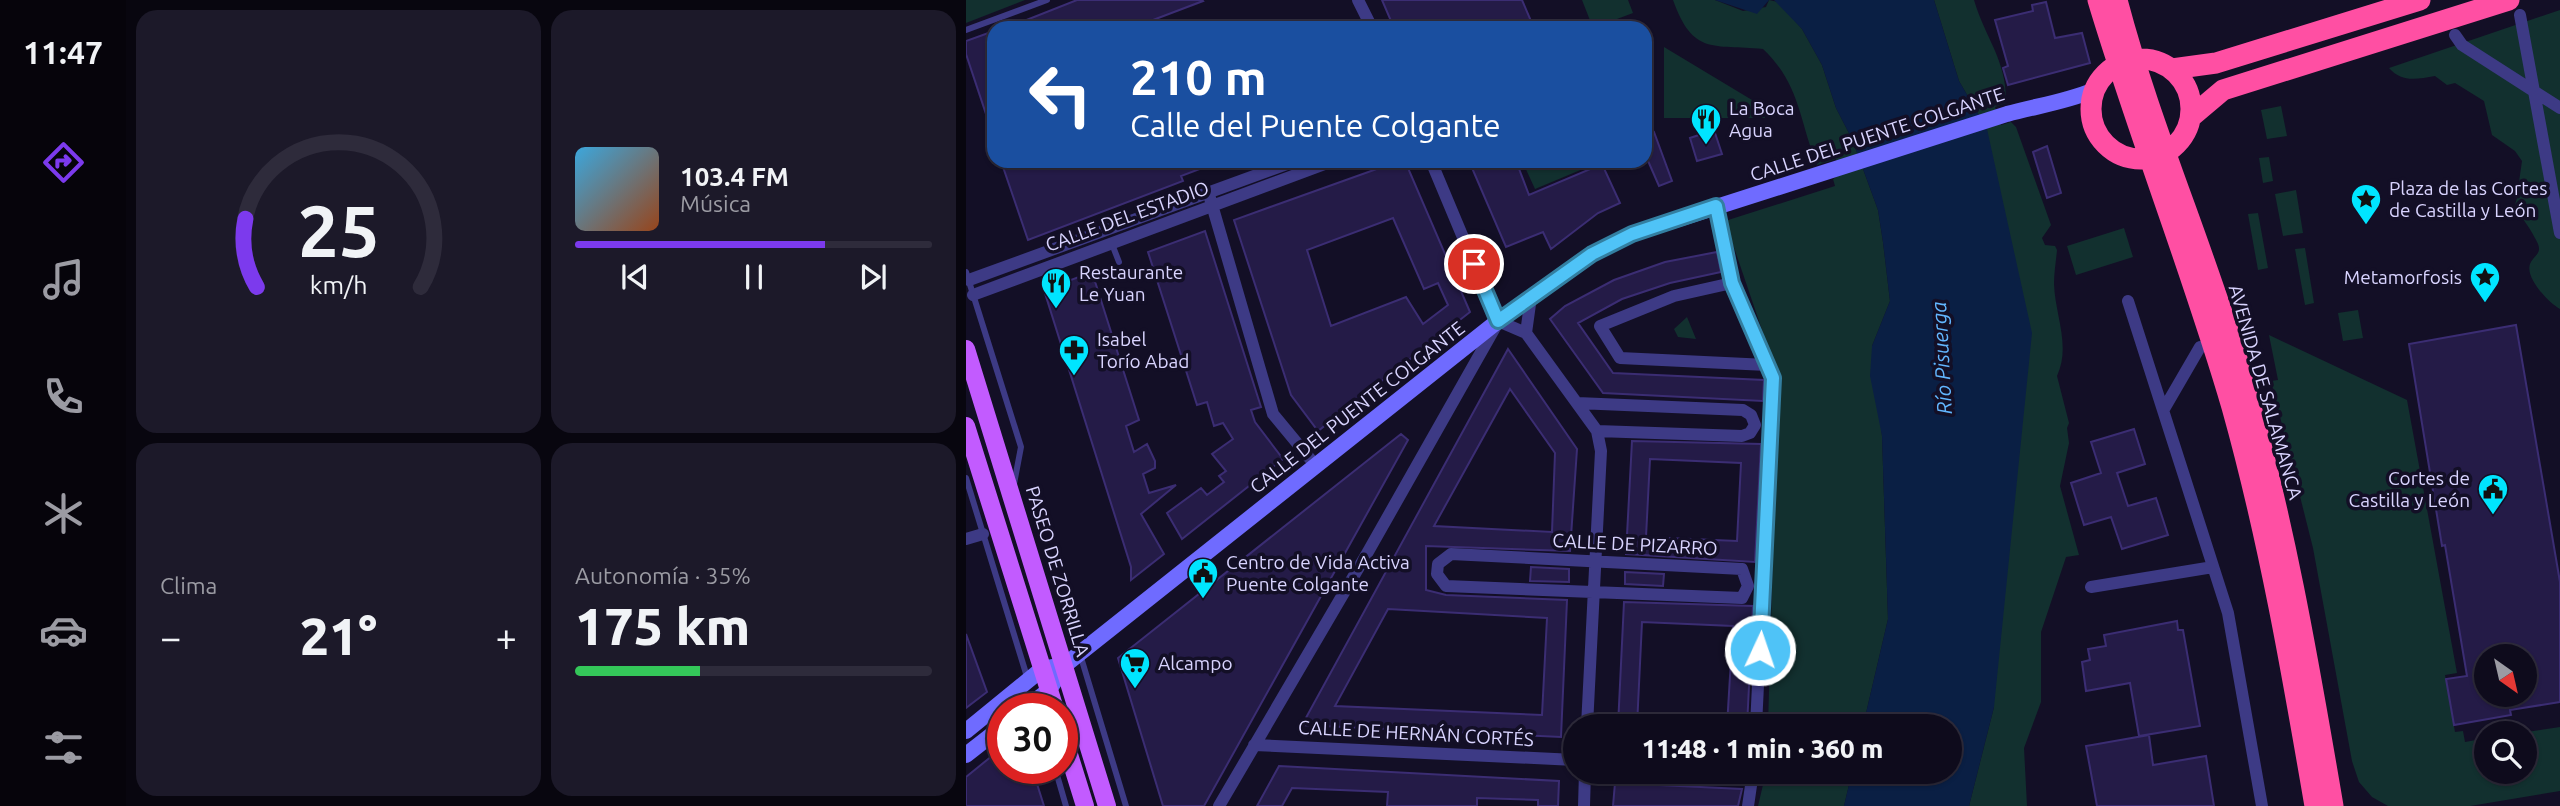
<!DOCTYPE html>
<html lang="es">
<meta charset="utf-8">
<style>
body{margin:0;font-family:Ubuntu,sans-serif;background:#1c1929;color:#f1f3f6;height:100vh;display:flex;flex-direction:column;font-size:26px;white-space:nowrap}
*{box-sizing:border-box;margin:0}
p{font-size:23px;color:#9b9ba3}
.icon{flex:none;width:38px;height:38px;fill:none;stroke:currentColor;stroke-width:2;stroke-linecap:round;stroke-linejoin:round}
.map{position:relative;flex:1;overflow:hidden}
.side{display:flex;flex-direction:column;gap:10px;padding:10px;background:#08060f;width:840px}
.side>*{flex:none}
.hud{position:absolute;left:21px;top:21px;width:665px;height:147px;border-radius:21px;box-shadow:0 2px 5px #0004,0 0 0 2px #2e2b3b;background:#1a4fa0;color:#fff;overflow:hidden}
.needle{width:46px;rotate:146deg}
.buttons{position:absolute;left:1508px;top:644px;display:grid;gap:14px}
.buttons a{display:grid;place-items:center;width:63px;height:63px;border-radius:50%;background:#0e0b1c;box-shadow:0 2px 5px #0004,0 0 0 2px #2e2b3b;font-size:35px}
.speed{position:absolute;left:21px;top:693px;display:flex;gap:14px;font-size:35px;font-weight:700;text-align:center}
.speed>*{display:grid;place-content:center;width:91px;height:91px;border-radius:50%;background:#0e0b1c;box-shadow:0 2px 5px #0004,0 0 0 2px #2e2b3b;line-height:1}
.speed .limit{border:10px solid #d22;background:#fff;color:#111}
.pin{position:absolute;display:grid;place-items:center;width:60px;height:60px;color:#fff;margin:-30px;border:4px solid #fff;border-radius:50%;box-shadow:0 2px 7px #0007}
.me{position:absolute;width:77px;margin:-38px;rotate:3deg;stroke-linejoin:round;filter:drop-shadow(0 0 5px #0008)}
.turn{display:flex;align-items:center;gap:24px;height:147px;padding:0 28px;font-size:32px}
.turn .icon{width:91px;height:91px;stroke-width:2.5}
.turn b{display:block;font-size:49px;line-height:60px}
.big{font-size:52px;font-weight:800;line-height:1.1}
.side .card{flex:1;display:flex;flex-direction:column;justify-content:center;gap:10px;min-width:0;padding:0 24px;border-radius:21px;background:#1c1929}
.side .dial{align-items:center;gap:0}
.dial svg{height:182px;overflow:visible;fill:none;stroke:#2e2b3b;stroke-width:7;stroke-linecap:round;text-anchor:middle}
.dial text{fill:#f1f3f6;stroke:none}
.song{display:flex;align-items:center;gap:21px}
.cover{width:84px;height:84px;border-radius:10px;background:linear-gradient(135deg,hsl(200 70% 55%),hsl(20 70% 35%))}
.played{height:7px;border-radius:4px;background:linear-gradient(90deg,#7c3aed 70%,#2e2b3b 70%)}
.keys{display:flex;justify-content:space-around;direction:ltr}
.heat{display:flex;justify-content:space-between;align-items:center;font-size:38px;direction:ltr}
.charge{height:10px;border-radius:5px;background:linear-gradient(90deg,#34c759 35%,#2e2b3b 0)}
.side .tiles{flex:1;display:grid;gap:10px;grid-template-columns:repeat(2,1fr)}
.trip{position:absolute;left:597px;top:714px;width:399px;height:70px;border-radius:35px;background:#0e0b1c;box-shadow:0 2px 5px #0004,0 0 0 2px #2e2b3b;font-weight:800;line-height:70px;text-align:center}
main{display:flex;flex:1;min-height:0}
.tab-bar{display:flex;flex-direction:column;width:126px;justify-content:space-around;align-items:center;background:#06040b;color:#9b9ba3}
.tab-bar .icon{width:49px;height:49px}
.tab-bar .current{color:#7c3aed}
.tab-bar b{font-size:32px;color:#f1f3f6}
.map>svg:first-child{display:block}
</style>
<main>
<nav class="tab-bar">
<b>11:47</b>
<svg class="icon current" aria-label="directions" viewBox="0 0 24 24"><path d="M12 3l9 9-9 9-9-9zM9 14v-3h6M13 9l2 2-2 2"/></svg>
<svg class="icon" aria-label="music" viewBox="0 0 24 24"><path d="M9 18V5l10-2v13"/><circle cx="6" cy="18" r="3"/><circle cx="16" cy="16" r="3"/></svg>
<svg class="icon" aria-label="phone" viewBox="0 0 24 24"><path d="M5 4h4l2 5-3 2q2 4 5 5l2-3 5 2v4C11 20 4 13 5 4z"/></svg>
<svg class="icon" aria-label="climate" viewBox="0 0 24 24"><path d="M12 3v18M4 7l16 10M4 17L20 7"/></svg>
<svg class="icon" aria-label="car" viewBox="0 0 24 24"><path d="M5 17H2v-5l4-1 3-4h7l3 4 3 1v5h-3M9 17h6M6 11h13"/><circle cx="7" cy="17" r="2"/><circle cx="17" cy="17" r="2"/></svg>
<svg class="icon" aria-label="filters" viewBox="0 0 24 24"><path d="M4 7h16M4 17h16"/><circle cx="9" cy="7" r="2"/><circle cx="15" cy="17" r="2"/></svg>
</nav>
<section class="side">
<div class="tiles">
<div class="card dial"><svg viewBox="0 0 100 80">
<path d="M14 69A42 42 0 1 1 86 69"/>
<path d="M14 69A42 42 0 0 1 9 39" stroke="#7c3aed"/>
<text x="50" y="56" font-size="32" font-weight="700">25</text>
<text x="50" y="72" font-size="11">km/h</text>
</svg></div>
<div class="card">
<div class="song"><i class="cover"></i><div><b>103.4 FM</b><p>Música</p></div></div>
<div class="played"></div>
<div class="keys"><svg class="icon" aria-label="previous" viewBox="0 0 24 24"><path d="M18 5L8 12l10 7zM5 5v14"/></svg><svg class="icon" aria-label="pause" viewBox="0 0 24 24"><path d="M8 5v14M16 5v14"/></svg><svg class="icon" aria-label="next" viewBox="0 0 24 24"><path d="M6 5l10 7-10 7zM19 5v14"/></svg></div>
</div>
<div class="card"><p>Clima</p>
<div class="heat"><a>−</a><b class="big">21°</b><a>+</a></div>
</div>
<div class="card"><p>Autonomía · 35%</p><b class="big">175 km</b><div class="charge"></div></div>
</div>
</section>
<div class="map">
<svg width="1594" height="806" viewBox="0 0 1594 806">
<rect width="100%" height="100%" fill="#130f26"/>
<path fill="#12302f" d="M 0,0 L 59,0 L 0,23 Z
M 616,0 L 662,0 L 667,13 L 627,28 Z
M 707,0 L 749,0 L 777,11 L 800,7 L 803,0 L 812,2 L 836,29 L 856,65 L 870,108 L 886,139 L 912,210 L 917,242 L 924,301 L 906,346 L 916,436 L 922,619 L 897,726 L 802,726 L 812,377 L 759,221 L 869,186 L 867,179 L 875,174 L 870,159 L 851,165 C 833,120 834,84 797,49 C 747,44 727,56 707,0 Z
M 968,0 L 1008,0 C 1019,38 1041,60 1040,103 L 1029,107 L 1035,125 L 1045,122 L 1050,127 L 1085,225 L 1076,238 L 1079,245 L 1089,246 L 1091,250 C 1090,261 1088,273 1088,284 C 1089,315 1105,346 1091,376 L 1103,423 L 1101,428 L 1103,443 L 1094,486 L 1113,555 L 1100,557 L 1075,632 L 1075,702 L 1058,748 L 1061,806 L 1003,806 L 1028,707 L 1021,129 L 993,81 Z
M 1594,10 L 1594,309 C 1583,303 1559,278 1564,264 C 1567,256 1576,254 1572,244 C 1569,236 1556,216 1548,208 L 1551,198 L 1548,190 L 1553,182 L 1556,161 L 1549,151 L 1526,135 L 1518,101 L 1489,83 L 1481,85 L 1469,76 C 1451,79 1436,83 1423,68 Z
M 698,47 L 796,106 L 799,118 L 698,118 Z
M 1315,106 L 1321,136 L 1301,139 L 1295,110 Z
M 1303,157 L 1307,181 L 1297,183 L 1293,158 Z
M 568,161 L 623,161 L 624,166 L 569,189 L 558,165 Z
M 1330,190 L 1337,233 L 1317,236 L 1309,194 Z
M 1292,213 L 1302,268 L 1292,270 L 1282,214 Z
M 1158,228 L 1167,257 L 1110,275 L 1101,246 Z
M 1339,248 L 1348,303 L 1339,305 L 1329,249 Z
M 1392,310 L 1397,338 L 1377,341 L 1372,313 Z
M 721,317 L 730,339 L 712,337 L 708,329 Z
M 1303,335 L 1441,400 L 1491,673 L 1479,675 L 1489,732 L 1497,731 L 1499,742 L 1521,738 L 1521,772 L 1559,772 L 1559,733 L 1554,733 L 1594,727 L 1594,791 L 1504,806 L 1422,806 L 1406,797 L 1393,782 L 1386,761 L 1347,548 L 1305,381 L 1312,380 Z
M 800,772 L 886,772 L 878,806 L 792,806 Z"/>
<path fill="#0a1f44" d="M 749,0 L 803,0 L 791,14 Z
M 808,0 L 968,0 L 993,81 L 1021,129 L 1066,333 L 1028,707 L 1003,806 L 878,806 L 886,772 L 984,772 L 984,726 L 897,726 L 922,619 L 916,436 L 904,376 L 906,346 L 924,301 L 917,242 L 912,210 L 886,139 L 870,108 L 856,65 L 836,29 Z"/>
<path fill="#241b47" stroke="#3b2d73" stroke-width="2" fill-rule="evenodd" d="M 111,0 L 236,0 L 237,1 L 166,28 L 40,28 Z
M 416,0 L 556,0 L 568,28 L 428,28 Z
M 1080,2 L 1089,38 L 1116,33 L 1124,63 L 1042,85 L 1037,68 L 1042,66 L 1029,20 L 1067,11 L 1066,5 Z
M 28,31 L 28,132 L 26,132 L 0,54 L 0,41 Z
M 748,130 L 756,154 L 731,161 L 724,138 Z
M 688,132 L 706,181 L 693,186 L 679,154 L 679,135 Z
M 1081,146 L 1095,193 L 1081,198 L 1067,152 Z
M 35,161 L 252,161 L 252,162 L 215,176 L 217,181 L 62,240 Z
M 433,161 L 439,161 L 504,312 L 352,431 L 325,395 L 268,220 ZM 427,218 L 458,289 L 472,283 L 482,305 L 457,324 L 440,297 L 365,326 L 341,250 Z
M 503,161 L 550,161 L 563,195 L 636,164 L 654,203 L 632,213 L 585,249 L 577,232 L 540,247 Z
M 239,231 L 295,407 L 285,410 L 289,422 L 317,459 L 216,539 L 201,513 L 235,488 L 241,495 L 258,482 L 253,476 L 260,471 L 246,454 L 267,439 L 257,423 L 248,426 L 241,402 L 231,405 L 182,252 Z
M 751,252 L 755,272 L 704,283 L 656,299 L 612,323 L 647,373 L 798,380 L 797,401 L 637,393 L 584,319 L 599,306 L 648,280 L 699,262 Z
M 126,272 L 173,420 L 160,426 L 168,452 L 181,444 L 189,461 L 189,468 L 177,474 L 183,493 L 210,485 L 175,514 L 198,554 L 165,580 L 165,567 L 78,290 Z
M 1550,325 L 1594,582 L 1594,702 L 1544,710 L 1545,715 L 1488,725 L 1480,679 L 1501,676 L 1479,545 L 1476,546 L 1443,344 ZM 1521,656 L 1559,656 L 1559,695 L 1521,695 Z
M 542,349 L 611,449 L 604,551 L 460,546 L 460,590 L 480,595 L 601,600 L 595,737 L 336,725 ZM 544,389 L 589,453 L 586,532 L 468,526 ZM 422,609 L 581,618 L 576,715 L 369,706 Z
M 1168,429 L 1179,464 L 1151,473 L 1162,506 L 1190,498 L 1202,535 L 1156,549 L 1145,517 L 1118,525 L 1105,483 L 1135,473 L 1125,442 Z
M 435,434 L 442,440 L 238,806 L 197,806 L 152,658 Z
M 666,441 L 795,444 L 789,562 L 660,554 ZM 684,459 L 775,463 L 771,541 L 680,537 Z
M 565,567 L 603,569 L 603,582 L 564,581 Z
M 659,572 L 698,574 L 697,586 L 659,584 Z
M 658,602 L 787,606 L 781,726 L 761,726 L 767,626 L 676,622 L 671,726 L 652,726 Z
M 1211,621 L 1212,630 L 1217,630 L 1234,726 L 1173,736 L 1164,683 L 1120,691 L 1116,662 L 1124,660 L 1122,649 L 1140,646 L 1138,635 Z
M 0,634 L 21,692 L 0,708 Z
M 1183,735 L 1187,765 L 1240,756 L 1248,806 L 1131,806 L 1120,746 Z
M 37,747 L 37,768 L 66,768 L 78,806 L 0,806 L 0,777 Z
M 313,766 L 593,781 L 592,806 L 572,806 L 572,800 L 511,798 L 511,806 L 421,806 L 422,792 L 326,788 L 316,806 L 291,806 Z
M 649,783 L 671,784 L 776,789 L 772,806 L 647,806 Z"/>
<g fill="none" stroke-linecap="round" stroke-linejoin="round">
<path stroke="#3d3a85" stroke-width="6" d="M 0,30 L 81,0
M 146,244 L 153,262
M 0,272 L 55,447 L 48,484
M 0,478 L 62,680
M 114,654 L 160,806
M 89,768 L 100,806"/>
<path stroke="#3d3a85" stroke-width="12" d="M 392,0 L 406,28
M 1554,15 L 1594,233
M 1489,35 L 1496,45 L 1594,108
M 465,161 L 532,321
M 244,198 L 307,414 L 350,466
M 750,206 L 766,283 L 807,378 L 790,726
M 3,280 L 329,161
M 766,283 L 708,296 L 634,326 L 654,358 L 801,365
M 7,295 L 367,161
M 1162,301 L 1262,613 L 1296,806
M 532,321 L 560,333 L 631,431 L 635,451 L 621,726
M 560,333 L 565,297
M 611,403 L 777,410 L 785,415 L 789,425 L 784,433 L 776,436 L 631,431
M 1198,409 L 1234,347
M 0,539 L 17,534
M 485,554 L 776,569 L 782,586 L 776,598 L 480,586 L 471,574 L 472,564 Z
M 1125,587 L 1247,567
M 288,745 L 609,760
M 253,806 L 403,550 L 531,324
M 618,806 L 619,772
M 782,806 L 787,772"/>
<path stroke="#6f6bff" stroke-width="16" d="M 59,709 L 83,690 L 99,665 L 114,653 L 532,321 L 626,254 L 666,234 L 1041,114 C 1070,106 1100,102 1128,90
M 0,731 L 76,669 L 86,667
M 0,755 L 37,726"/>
<path stroke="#c25bff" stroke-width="18" d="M 0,349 L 141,806
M 0,426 L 89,709
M 96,732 L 119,806"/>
<path stroke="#ff4fa3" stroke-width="21" d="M 1132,0 C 1173,137 1226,270 1266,407 C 1303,539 1326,672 1349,806
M 1151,0 C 1184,126 1238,247 1275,372 C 1317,514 1342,659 1367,806
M1125 109a50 50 0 1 1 100 0a50 50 0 1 1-100 0Z
M 1206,69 L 1250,63 L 1454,0
M 1225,117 L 1257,90 L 1543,0"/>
</g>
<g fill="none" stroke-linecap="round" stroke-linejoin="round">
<g stroke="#337fa1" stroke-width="18">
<path id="route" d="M 508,264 L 532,321 L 626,254 L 666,234 L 750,206 L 766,283 L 807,378 L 794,650"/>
</g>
<use href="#route" stroke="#4fc3f7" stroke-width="12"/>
</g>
<defs>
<g id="restaurant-pin" transform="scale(1.575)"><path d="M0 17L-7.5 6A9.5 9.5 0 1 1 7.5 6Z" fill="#00e5ff" stroke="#130f26"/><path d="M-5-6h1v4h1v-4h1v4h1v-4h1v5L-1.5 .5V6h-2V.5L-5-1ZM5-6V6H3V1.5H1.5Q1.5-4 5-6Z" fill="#111"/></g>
<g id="sight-pin" transform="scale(1.575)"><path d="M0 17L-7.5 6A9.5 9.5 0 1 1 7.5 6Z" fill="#00e5ff" stroke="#130f26"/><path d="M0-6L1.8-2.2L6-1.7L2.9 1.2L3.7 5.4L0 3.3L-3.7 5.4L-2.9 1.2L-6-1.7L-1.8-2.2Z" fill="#111"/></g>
<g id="pharmacy-pin" transform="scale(1.575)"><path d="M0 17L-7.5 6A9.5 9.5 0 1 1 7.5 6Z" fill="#00e5ff" stroke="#130f26"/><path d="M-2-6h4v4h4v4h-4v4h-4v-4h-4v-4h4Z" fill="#111"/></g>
<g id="civic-pin" transform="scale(1.575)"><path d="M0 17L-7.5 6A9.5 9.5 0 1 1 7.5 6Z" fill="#00e5ff" stroke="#130f26"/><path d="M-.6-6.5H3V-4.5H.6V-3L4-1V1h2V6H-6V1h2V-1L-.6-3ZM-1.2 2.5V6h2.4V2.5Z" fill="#111"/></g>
<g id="supermarket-pin" transform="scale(1.575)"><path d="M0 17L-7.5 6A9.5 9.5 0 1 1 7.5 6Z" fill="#00e5ff" stroke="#130f26"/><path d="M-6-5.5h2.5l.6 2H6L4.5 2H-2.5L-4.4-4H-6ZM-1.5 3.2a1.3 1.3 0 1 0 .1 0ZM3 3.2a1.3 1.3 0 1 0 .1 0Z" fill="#111"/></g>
</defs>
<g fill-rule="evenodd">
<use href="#restaurant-pin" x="740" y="119"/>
<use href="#sight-pin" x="1400" y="199"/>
<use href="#sight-pin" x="1519" y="277"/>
<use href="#restaurant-pin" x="90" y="283"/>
<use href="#pharmacy-pin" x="108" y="350"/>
<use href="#civic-pin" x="1527" y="489"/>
<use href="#civic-pin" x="237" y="573"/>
<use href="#supermarket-pin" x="169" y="663"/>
</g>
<g text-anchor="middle" stroke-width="7" stroke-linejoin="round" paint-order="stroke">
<g font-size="19" fill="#d9d4ff" stroke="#130f26" text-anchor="start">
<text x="763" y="115">La Boca<tspan x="763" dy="22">Agua</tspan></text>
<text x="1423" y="195">Plaza de las Cortes<tspan x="1423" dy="22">de Castilla y León</tspan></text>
<text x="113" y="279">Restaurante<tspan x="113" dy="22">Le Yuan</tspan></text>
<text x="1496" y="284" text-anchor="end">Metamorfosis</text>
<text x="131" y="346">Isabel<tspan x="131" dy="22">Torío Abad</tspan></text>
<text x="1504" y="485" text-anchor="end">Cortes de<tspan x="1504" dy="22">Castilla y León</tspan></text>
<text x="260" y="569">Centro de Vida Activa<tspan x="260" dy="22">Puente Colgante</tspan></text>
<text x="192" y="670">Alcampo</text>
</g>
<g font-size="19" fill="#d9d4ff" stroke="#130f26">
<text transform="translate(911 134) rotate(-18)" y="7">CALLE DEL PUENTE COLGANTE</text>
<text transform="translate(161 216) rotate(-20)" y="7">CALLE DEL ESTADIO</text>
<text transform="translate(1300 392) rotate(74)" y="7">AVENIDA DE SALAMANCA</text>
<text transform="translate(391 407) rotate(-38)" y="7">CALLE DEL PUENTE COLGANTE</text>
<text transform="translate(669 544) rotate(3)" y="7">CALLE DE PIZARRO</text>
<text transform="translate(92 571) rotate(73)" y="7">PASEO DE ZORRILLA</text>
<text transform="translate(450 733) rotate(3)" y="7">CALLE DE HERNÁN CORTÉS</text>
</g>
<g font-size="21" font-style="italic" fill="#62b6ff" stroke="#130f26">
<text transform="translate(976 358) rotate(-93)" y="7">Río Pisuerga</text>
</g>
</g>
</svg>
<div class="buttons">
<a><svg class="needle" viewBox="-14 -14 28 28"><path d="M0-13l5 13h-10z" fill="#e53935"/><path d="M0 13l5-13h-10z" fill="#9b9ba3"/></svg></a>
<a><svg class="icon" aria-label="search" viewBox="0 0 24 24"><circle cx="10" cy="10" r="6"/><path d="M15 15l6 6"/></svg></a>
</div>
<div class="speed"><div class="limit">30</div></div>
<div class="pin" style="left:508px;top:264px;background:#d93025"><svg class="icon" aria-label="arrive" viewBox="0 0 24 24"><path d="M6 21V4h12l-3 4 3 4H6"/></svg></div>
<svg class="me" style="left:794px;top:650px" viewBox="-20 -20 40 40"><circle r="17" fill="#4fc3f7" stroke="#fff" stroke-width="3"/><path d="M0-11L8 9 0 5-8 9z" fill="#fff"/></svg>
<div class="trip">11:48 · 1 min · 360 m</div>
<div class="hud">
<div class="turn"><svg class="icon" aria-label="left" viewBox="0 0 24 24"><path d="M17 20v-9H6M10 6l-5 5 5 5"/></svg><div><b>210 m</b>Calle del Puente Colgante</div></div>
</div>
</div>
</main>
